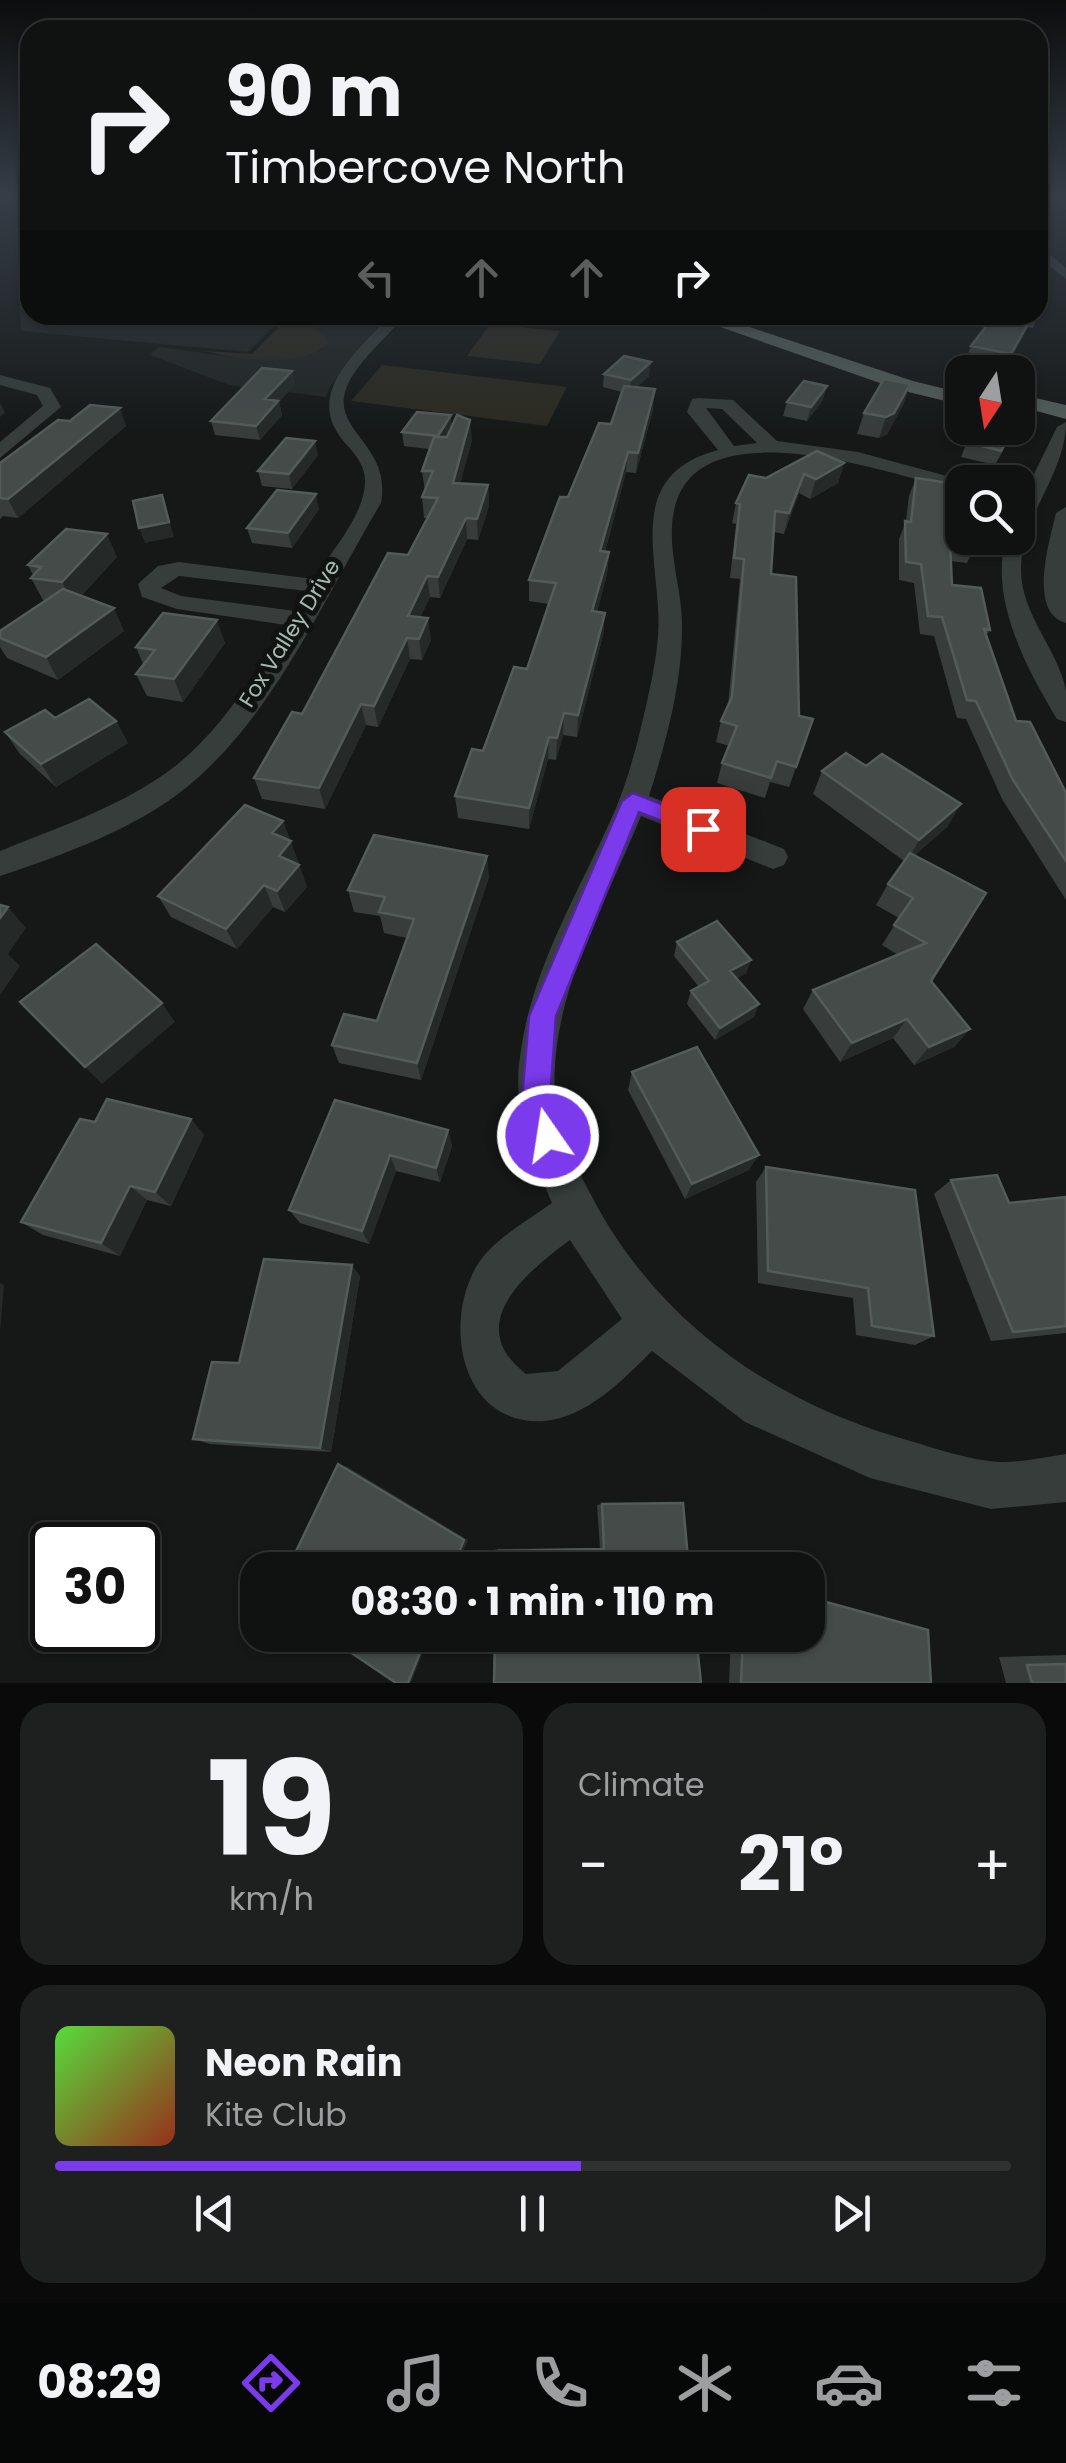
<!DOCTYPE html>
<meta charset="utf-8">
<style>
body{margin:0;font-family:Poppins,sans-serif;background:#1e201f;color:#f1f3f6;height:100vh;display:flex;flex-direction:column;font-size:38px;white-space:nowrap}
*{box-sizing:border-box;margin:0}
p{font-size:32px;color:#9c9e9f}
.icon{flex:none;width:55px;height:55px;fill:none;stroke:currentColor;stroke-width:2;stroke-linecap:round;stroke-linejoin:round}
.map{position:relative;height:1683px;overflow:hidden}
.side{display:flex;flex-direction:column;gap:20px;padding:20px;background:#090a09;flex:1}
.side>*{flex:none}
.banner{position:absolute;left:20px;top:20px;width:1028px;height:305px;border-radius:30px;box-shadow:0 2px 8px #0004,0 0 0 2px #303231;background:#101211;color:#f1f3f6;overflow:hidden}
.needle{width:65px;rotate:192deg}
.buttons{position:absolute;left:945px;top:355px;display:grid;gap:20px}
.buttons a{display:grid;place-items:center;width:90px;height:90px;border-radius:20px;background:#101211;box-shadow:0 2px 8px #0004,0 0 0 2px #303231;font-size:50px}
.speed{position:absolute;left:30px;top:1522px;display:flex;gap:20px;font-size:50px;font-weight:700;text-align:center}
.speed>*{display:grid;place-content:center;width:130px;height:130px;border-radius:50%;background:#101211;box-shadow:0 2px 8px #0004,0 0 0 2px #303231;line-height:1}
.speed .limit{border:5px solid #111;border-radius:15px;background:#fff;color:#111}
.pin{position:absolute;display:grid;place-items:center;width:85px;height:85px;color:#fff;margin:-42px;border-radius:20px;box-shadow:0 5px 15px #0006}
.me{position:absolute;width:110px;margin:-55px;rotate:347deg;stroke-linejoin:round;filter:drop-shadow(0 0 8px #0008)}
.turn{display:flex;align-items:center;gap:35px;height:210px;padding:0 40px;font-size:45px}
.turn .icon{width:130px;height:130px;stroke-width:2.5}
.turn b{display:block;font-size:70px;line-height:85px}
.lanes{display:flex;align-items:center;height:95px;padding:0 40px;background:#0003;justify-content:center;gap:50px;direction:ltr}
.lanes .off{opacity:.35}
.big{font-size:75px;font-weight:700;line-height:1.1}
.side .tile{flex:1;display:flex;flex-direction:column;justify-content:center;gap:15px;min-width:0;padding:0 35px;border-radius:30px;background:#1e201f}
.side .dial{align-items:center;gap:0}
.dial b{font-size:130px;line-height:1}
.song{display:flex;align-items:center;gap:30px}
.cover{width:120px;height:120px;border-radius:15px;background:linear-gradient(135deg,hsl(110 70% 55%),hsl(10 70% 35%))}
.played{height:10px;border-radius:5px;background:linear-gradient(90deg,#7c3aed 55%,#303231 55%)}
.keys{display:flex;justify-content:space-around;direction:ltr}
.heat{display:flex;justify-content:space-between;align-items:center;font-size:55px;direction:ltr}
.side .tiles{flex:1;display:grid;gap:20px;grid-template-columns:1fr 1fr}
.tile:last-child{grid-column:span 2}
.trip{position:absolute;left:240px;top:1552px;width:585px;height:100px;border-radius:30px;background:#101211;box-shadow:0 2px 8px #0004,0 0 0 2px #303231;font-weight:700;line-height:100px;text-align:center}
.menu{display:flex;height:160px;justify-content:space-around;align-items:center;background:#060707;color:#9c9e9f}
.menu .icon{width:70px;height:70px}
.menu .current{color:#7c3aed}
.menu b{font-size:45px;color:#f1f3f6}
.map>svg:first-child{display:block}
</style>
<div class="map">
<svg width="1066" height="1683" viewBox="0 0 1066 1683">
<rect width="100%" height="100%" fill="#151817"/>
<path fill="#212524" d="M 13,197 L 30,197 L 30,315 L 285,315 L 248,352 L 21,331 Z
M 296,315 L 391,315 L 331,385 L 326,397 L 229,385 L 150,355 L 159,347 L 233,357 L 296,357 L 323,349 L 309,322 Z"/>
<path fill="#2b2a21" d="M 291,315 L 309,322 L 329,342 C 305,370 237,359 205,351 L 252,354 Z
M 490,324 L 560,331 L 540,364 L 467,356 Z
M 382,365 L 567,387 L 547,426 L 351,401 Z"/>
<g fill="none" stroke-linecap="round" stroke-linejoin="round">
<path fill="#363d3b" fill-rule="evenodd" d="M 1053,197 L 1065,197 L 1066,210 Z
M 1038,245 L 1066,268 L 1066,279 L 1038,256 Z
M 390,315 L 405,315 C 388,337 355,363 346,389 C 331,431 392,445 381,503 C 324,598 274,716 187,787 C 137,828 61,856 0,876 L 0,851 C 54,829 111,810 160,777 C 215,741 252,679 286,625 L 177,609 L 142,597 L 138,584 L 158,566 L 179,562 L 314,579 C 331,552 364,515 365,483 C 366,466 355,454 345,443 C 302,393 357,353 390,315 ZM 179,576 L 307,591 L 295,611 L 181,596 L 161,588 Z
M 0,375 L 50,388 L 61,407 L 0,458 L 0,442 L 43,406 L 37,395 L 0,385 Z
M 698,398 L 733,400 L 777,441 L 858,452 L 969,482 L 962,482 L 962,492 C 897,476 695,402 674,511 C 666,549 682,587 682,624 C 683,681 666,742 649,796 L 784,849 L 788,857 L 784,865 L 773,869 L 641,816 C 605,905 549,996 555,1096 C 557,1130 575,1165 591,1195 C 657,1322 773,1403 910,1441 C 938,1449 969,1460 998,1462 C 1021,1463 1044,1457 1066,1454 L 1066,1502 L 991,1509 L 870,1478 L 745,1422 L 652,1351 C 624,1379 586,1418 544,1421 C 461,1426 443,1325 476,1267 C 492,1240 527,1221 552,1203 C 532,1155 512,1110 520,1057 C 531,967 581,889 616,808 C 632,769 642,725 651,683 C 656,658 660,633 658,608 C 654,541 632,473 718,450 L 687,412 L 692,399 ZM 706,408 L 722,409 L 757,443 L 734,446 ZM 570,1240 L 622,1319 L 558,1371 L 526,1374 C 461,1324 528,1271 570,1240 Z
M 1066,422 C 1066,473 1022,515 1021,568 C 1020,614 1059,650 1066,691 C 1066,701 1066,712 1066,722 L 1057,719 C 1026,668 989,598 1006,538 L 1018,538 L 1018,507 L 1057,427 Z
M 1066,507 L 1066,623 C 1027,613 1050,539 1056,513 Z"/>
<path fill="#525c58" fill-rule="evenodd" d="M 686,315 L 713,315 L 913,381 L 962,393 L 962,405 L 900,390 Z
M 1018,394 L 1066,405 L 1066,419 L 1018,406 Z"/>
</g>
<path fill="#383d3c" d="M 1038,277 L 1039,314 L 1033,328 L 1028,327 L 1006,367 L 966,359 L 971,346 L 993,315 L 1038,315 Z
M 292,371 L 294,385 L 279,402 L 282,415 L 260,440 L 215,435 L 211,421 Z
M 604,374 L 649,376 L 636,388 L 653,409 L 636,473 L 626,472 L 605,552 L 609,552 L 607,574 L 597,612 L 605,613 L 603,635 L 577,737 L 563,735 L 556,760 L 548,759 L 529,829 L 458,818 L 455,796 L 483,751 L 527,669 L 549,604 L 529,601 L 529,580 L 568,497 L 611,424 L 622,392 L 603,387 Z
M 910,384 L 903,405 L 887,434 L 879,438 L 857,434 L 864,413 Z
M 823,400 L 807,421 L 783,416 L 787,402 Z
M 126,426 L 18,518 L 3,516 L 0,519 L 0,463 Z
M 452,427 L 472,440 L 460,483 L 488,485 L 489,506 L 478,540 L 467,539 L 440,598 L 430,597 L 420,617 L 431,640 L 422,660 L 410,659 L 378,727 L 366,725 L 325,809 L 262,799 L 254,778 L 302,714 L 408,555 L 428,518 L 424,518 L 422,497 L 425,491 L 422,471 L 429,449 L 404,446 L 402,432 Z
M 967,442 L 1006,445 L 995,465 L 961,457 Z
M 318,455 L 292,489 L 262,486 L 258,471 Z
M 844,463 L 838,483 L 810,499 L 799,493 L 784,534 L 774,532 L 771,574 L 799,716 L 813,719 L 789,787 L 770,782 L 765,798 L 717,783 L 722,763 L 729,746 L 716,742 L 721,721 L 728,706 L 740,579 L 730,578 L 736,524 L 732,523 L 736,503 L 766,478 Z
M 916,478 L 975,545 L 967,563 L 951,561 L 952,585 L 990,630 L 986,636 L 1016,721 L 1066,793 L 1066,900 L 1002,799 L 966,719 L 957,718 L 934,636 L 920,634 L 914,583 L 899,580 L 899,539 L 906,521 L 909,496 Z
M 319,509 L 292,548 L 252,543 L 247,528 Z
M 117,557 L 81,596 L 124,631 L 58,680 L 7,658 L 0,647 L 0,631 L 45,601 L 43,600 L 31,578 L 33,575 L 28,565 Z
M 225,643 L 183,702 L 147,696 L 136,674 L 143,664 L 136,647 Z
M 55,718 L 116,721 L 128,743 L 56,787 L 20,754 L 5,732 Z
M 822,771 L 948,826 L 915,855 L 931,981 L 970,1029 L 954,1047 L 914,1065 L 893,1038 L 840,1062 L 803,1009 L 813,990 L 898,955 L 882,945 L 899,918 L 876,905 L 888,884 L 904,861 L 813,794 Z
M 283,821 L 307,887 L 285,912 L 273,907 L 237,949 L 171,917 L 158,896 Z
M 489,877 L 421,1080 L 339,1063 L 332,1045 L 377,1021 L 407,938 L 384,933 L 380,916 L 354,912 L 348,890 Z
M 677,942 L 751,960 L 746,973 L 737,978 L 754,1017 L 715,1040 L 687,1004 L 691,991 L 699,987 L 674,956 Z
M 632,1072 L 749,1170 L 685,1199 L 628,1090 Z
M 335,1100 L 448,1130 L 452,1146 L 440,1182 L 396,1171 L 369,1244 L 300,1223 L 289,1210 Z
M 191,1119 L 204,1135 L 171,1206 L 147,1200 L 120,1256 L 43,1235 L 21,1222 L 95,1122 Z
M 766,1167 L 934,1336 L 915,1345 L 856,1335 L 853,1298 L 758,1283 L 756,1182 Z
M 951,1180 L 1009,1203 L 1066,1197 L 1066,1333 L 991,1341 L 934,1194 Z
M 360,1276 L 331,1452 L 210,1444 L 193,1439 L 239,1363 Z
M 602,1504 L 689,1570 L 496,1551 L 498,1549 L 600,1548 L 597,1505 Z
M 731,1635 L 808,1635 L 931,1683 L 729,1683 Z
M 1066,1655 L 1066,1683 L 1006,1683 L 999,1657 Z"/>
<path fill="#252928" d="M 1033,315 L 1028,327 L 1006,367 L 1011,354 Z
M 651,362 L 649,376 L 630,394 L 631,380 Z
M 292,371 L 294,385 L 279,402 L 282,415 L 260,440 L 256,426 L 265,399 Z
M 910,384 L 903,405 L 887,434 L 879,438 L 886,417 Z
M 827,386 L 823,400 L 807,421 L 811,407 Z
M 655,389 L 653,409 L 636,473 L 638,453 Z
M 0,402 L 5,413 L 0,417 Z
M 120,408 L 126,426 L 18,518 L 8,499 Z
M 451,415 L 452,430 L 439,450 L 438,436 Z
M 470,420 L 472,440 L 455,503 L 453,483 Z
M 315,441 L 318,455 L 292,489 L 289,474 Z
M 628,452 L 626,472 L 599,573 L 600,551 Z
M 844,463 L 838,483 L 810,499 L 816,479 Z
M 804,474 L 799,493 L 784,534 L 789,513 Z
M 488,485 L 489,506 L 478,540 L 477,519 Z
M 316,494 L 319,509 L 292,548 L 288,533 Z
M 162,495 L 174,537 L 145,543 L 139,528 Z
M 466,518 L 467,539 L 440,598 L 438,577 Z
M 107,534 L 117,557 L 73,604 L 62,582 Z
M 609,552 L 607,574 L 591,633 L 592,611 Z
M 427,576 L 430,597 L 411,637 L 408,616 Z
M 114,608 L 124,631 L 58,680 L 46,657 Z
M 605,613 L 603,635 L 577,737 L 578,715 Z
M 428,618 L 431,640 L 422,660 L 419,639 Z
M 217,620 L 225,643 L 183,702 L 174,679 Z
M 407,638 L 410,659 L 378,727 L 374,706 Z
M 361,704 L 366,725 L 325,809 L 319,788 Z
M 564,713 L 563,735 L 556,760 L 557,738 Z
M 116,721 L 128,743 L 56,787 L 41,764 Z
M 549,737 L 548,759 L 529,829 L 529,808 Z
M 961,804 L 948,826 L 907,862 L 919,840 Z
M 283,821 L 299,863 L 287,877 L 272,833 Z
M 487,856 L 489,877 L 421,1080 L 417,1063 Z
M 299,865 L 307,887 L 285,912 L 277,891 Z
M 264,885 L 273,907 L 237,949 L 226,929 Z
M 8,907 L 26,928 L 8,954 L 20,966 L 0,995 L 0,918 Z
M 751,960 L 746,973 L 726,984 L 730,971 Z
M 162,1003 L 175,1022 L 102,1084 L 85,1067 Z
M 759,1004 L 754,1017 L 715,1040 L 720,1028 Z
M 907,1019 L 893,1038 L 840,1062 L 852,1043 Z
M 970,1029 L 954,1047 L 914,1065 L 929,1047 Z
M 191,1119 L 204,1135 L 171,1206 L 155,1192 Z
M 448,1130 L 452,1146 L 440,1182 L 436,1168 Z
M 390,1155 L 396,1171 L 369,1244 L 362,1231 Z
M 759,1155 L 749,1170 L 685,1199 L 692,1184 Z
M 130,1186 L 147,1200 L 120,1256 L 101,1243 Z
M 352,1265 L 360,1276 L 331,1452 L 320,1448 Z
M 0,1283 L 4,1285 L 0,1332 Z
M 338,1464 L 348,1467 L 468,1540 L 456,1570 L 452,1570 Z
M 427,1635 L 430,1635 L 412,1680 L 410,1683 L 408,1683 Z"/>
<path fill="#444b48" stroke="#535c58" stroke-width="2.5" d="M 1038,277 L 1046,291 L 1039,314 L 1038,314 Z
M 997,315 L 1033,315 L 1011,354 L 971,346 L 991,320 L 1000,323 Z
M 624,356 L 651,362 L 631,380 L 604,374 Z
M 262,368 L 292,371 L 265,399 L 278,401 L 256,426 L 211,421 Z
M 884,379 L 910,384 L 894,413 L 886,417 L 864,413 Z
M 804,381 L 827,386 L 811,407 L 787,402 Z
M 624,386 L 655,389 L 638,453 L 628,452 L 600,551 L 609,552 L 592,611 L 605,613 L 578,715 L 564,713 L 557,738 L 549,737 L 529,808 L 455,796 L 472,749 L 483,751 L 514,667 L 527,669 L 556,583 L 529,580 L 560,497 L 568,497 L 599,423 L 611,424 Z
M 90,405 L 120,408 L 8,499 L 0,498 L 0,463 L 58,420 L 70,421 Z
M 417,412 L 451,415 L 438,436 L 402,432 Z
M 457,415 L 470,420 L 453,483 L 488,485 L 477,519 L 466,518 L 438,577 L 427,576 L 408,616 L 428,618 L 419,639 L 407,638 L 374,706 L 361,704 L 319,788 L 254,778 L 292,712 L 302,714 L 388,553 L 408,555 L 438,498 L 422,497 L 433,471 L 422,471 L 434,437 L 447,437 Z
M 976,428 L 998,428 L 1012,431 L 1001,451 L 967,442 Z
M 286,438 L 315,441 L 289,474 L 258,471 Z
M 817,451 L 844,463 L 816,479 L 804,474 L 789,513 L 775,511 L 771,574 L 796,577 L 799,716 L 813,719 L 796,767 L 777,761 L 771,778 L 722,763 L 737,726 L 721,721 L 732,697 L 744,559 L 734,558 L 740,504 L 736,503 L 749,475 L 766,478 Z
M 916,478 L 962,485 L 962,538 L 974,538 L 975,545 L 950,542 L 952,585 L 981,588 L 990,630 L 984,629 L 1016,721 L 1030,722 L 1066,793 L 1066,861 L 1013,780 L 976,701 L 967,700 L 942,617 L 928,616 L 921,564 L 906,562 L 905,521 L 911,522 Z
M 277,490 L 316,494 L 288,533 L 247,528 Z
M 162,495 L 169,522 L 139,528 L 133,501 Z
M 66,529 L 107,534 L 62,582 L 31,578 L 41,567 L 28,565 Z
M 63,589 L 114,608 L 46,657 L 0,638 L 0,631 Z
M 163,613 L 217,620 L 174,679 L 136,674 L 155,650 L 136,647 Z
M 89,699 L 116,721 L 41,764 L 5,732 L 45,710 L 55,718 Z
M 846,753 L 866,766 L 882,754 L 961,804 L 919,840 L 822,771 Z
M 245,805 L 283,821 L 272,833 L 291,841 L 279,856 L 299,865 L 277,891 L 264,885 L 226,929 L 158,896 Z
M 374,835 L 487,856 L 417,1063 L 332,1045 L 344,1014 L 377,1021 L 414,919 L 379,912 L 385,897 L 348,890 Z
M 910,853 L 986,893 L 931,981 L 970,1029 L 929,1047 L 907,1019 L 852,1043 L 813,990 L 926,943 L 894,925 L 913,898 L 888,884 Z
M 0,905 L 8,907 L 0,918 Z
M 717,921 L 751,960 L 730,971 L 759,1004 L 720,1028 L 691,991 L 709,981 L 677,942 Z
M 96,944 L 162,1003 L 85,1067 L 20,1002 Z
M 697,1047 L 759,1155 L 692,1184 L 632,1072 Z
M 107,1099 L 191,1119 L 155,1192 L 130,1186 L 101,1243 L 21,1222 L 80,1119 L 95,1122 Z
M 335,1100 L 448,1130 L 436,1168 L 390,1155 L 362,1231 L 289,1210 Z
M 766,1167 L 915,1190 L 934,1336 L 872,1326 L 868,1288 L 768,1271 Z
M 997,1175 L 1009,1203 L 1066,1197 L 1066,1326 L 1013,1332 L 951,1180 Z
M 264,1259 L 352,1265 L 320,1448 L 193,1439 L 212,1362 L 239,1363 Z
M 338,1464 L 464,1540 L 452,1570 L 287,1570 Z
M 683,1503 L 689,1570 L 496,1570 L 496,1551 L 604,1549 L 602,1504 Z
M 808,1597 L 928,1630 L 931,1683 L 741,1683 L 743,1635 L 808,1635 Z
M 325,1635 L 427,1635 L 408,1683 L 396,1683 Z
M 495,1635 L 696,1635 L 701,1683 L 494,1683 Z
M 1066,1664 L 1066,1683 L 1032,1683 L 1027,1665 Z"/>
<linearGradient id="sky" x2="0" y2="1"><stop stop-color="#0c0d0d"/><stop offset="0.45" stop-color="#353d47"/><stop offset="1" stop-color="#353d47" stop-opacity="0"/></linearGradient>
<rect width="1066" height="433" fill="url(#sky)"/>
<path fill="#7c3aed" stroke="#51269a" stroke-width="2.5" d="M 633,793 L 711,823 L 714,829 L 703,837 L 639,812 L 556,1016 L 550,1099 L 562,1136 L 558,1146 L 548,1151 L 537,1146 L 522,1099 L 529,1016 L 622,801 Z"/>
<g text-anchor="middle" stroke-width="10" stroke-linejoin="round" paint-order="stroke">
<g font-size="22" fill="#a6b9af" stroke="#101312">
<text transform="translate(289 633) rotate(-58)" y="8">Fox Valley Drive</text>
</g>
</g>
</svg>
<div class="buttons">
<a><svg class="needle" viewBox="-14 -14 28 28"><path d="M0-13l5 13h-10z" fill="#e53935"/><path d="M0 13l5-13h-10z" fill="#9c9e9f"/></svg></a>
<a><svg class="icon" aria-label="search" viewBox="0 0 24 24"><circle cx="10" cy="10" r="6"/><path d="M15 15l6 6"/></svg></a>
</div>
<div class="speed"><div class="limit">30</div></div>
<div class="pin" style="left:703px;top:829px;background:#d93025"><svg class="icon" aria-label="arrive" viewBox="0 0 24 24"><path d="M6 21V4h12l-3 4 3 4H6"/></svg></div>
<svg class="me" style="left:548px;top:1136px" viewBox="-20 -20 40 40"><circle r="17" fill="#7c3aed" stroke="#fff" stroke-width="3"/><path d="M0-11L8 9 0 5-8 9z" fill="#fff"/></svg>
<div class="trip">08:30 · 1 min · 110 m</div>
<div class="banner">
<div class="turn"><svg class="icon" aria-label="right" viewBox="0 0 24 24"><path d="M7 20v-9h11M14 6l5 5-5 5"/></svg><div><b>90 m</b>Timbercove North</div></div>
<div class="lanes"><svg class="icon off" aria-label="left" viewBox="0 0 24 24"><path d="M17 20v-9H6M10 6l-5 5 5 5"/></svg><svg class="icon off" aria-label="ahead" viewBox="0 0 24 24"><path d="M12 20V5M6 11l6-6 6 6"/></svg><svg class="icon off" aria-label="ahead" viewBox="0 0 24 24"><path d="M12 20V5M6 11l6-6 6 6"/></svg><svg class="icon" aria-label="right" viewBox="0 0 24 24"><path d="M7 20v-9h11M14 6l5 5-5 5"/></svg></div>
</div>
</div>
<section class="side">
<div class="tiles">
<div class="tile dial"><b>19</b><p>km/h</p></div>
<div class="tile"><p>Climate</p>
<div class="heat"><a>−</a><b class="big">21°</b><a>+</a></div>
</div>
<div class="tile">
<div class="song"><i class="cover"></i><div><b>Neon Rain</b><p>Kite Club</p></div></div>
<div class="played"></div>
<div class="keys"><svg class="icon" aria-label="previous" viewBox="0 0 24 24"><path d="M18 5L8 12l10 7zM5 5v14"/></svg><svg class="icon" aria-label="pause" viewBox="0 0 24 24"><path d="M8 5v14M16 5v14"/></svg><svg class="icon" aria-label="next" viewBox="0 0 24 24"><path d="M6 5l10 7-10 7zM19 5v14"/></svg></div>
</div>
</div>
</section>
<nav class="menu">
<b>08:29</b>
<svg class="icon current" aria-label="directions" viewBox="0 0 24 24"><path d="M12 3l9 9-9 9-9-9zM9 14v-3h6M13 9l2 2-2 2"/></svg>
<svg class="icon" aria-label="music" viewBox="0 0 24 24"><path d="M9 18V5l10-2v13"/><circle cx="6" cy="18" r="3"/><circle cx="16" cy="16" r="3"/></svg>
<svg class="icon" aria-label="phone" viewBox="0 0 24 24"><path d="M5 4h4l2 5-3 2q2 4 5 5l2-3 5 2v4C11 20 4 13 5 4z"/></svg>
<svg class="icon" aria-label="climate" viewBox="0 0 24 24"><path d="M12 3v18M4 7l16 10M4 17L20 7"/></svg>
<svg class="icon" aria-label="car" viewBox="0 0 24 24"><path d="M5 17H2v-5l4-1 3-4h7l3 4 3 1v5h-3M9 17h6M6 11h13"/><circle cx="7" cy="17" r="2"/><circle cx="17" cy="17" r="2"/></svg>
<svg class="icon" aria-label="filters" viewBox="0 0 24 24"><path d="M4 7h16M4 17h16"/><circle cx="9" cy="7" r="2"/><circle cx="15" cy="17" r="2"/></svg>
</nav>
